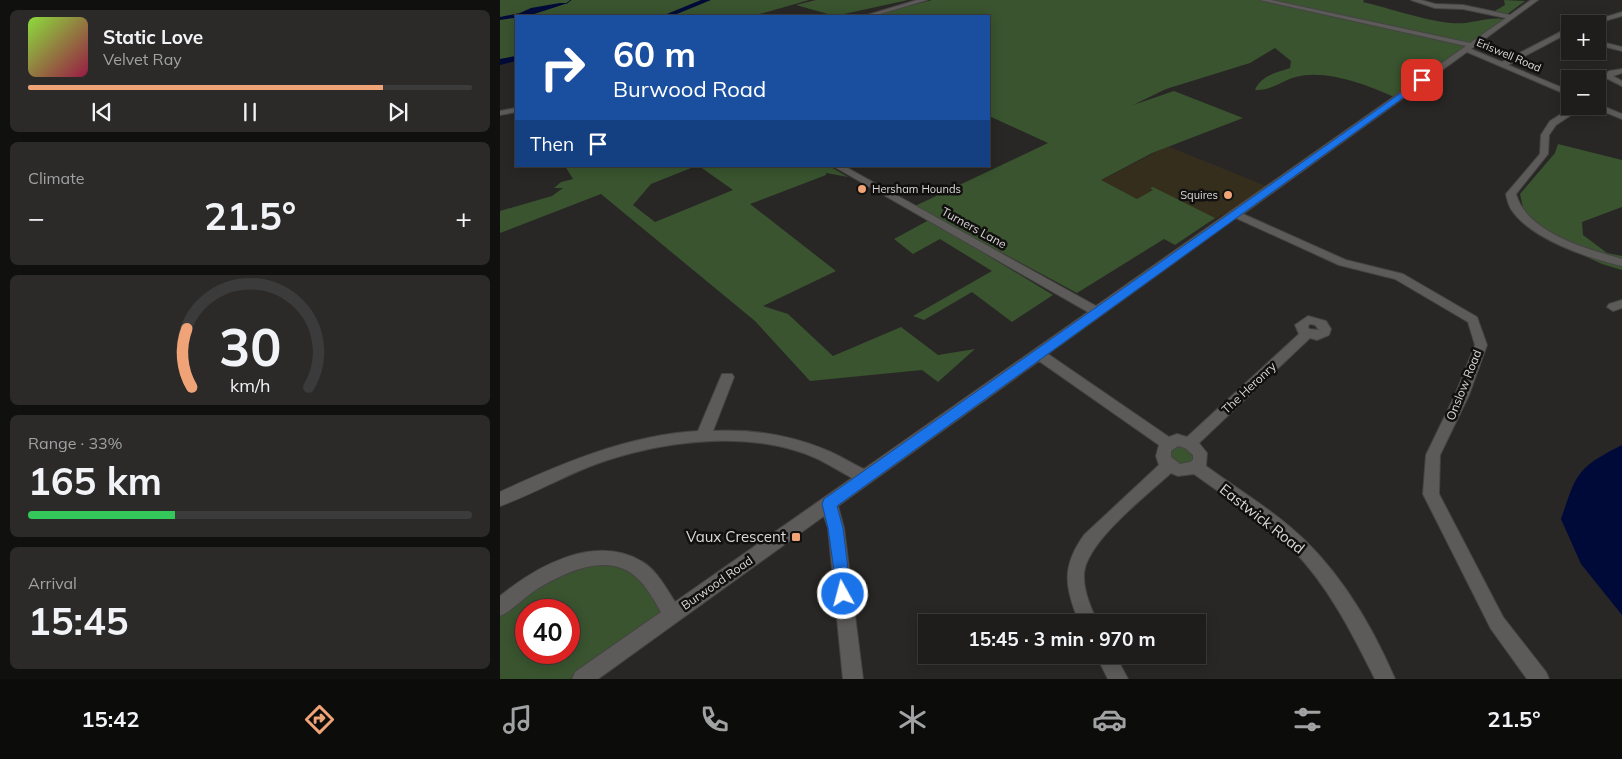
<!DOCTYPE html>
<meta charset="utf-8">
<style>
body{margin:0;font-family:Mulish,sans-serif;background:#2b2a29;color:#f1f3f6;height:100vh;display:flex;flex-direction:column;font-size:19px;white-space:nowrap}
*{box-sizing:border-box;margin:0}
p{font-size:16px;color:#a1a2a3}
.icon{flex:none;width:28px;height:28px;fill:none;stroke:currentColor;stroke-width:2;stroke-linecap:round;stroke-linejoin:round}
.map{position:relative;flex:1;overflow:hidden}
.details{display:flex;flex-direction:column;gap:10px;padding:10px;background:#10100f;width:500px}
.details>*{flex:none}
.banner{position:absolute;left:15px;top:15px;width:475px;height:152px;border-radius:0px;box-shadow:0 2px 12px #0003,0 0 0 1px #3c3b3b;background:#1a4fa0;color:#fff;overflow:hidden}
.tools{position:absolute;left:1061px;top:15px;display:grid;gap:10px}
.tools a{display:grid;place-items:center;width:45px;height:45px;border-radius:0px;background:#1e1d1c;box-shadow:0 2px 12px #0003,0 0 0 1px #3c3b3b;font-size:25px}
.speed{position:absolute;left:15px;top:599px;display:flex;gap:10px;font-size:25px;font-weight:700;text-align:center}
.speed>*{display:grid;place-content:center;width:65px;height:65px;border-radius:50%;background:#1e1d1c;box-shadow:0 2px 12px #0003,0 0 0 1px #3c3b3b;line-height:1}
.speed .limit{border:8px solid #d22;background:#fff;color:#111}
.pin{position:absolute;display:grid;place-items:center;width:42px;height:42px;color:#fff;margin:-21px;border-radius:10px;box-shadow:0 2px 8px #0006}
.me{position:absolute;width:55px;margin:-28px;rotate:353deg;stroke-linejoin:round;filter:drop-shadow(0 0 4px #0008)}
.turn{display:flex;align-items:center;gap:18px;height:105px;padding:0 15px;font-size:22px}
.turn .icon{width:65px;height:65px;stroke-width:2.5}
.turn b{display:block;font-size:35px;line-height:42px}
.then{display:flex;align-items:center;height:48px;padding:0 15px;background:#0003;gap:10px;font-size:19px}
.big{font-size:38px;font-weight:700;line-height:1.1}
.details .card{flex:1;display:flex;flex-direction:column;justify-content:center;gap:8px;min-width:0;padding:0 18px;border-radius:8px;background:#2b2a29}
.details .dial{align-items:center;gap:0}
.dial svg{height:130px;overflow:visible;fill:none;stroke:#3c3b3b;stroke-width:7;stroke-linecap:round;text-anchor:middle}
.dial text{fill:#f1f3f6;stroke:none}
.song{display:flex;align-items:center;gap:15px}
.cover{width:60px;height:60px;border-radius:8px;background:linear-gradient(135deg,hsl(90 70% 55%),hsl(340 70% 35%))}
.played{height:5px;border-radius:2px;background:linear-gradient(90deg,#efa377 80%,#3c3b3b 80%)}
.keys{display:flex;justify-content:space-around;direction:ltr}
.heat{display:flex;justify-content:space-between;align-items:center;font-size:28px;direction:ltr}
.charge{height:8px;border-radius:4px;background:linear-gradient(90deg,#34c759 33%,#3c3b3b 0)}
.trip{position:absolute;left:418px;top:614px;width:288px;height:50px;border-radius:0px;background:#1e1d1c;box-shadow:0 2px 12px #0003,0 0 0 1px #3c3b3b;font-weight:700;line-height:50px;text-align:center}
.dock{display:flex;height:80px;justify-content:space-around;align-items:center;background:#0c0c0b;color:#a1a2a3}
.dock .icon{width:35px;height:35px}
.dock .current{color:#efa377}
.dock b{font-size:22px;color:#f1f3f6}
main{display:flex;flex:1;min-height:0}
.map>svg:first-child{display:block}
</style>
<main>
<section class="details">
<div class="card">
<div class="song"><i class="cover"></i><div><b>Static Love</b><p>Velvet Ray</p></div></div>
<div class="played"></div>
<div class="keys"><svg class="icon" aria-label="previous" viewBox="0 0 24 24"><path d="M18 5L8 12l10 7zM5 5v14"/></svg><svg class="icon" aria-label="pause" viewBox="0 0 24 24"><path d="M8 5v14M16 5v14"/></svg><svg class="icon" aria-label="next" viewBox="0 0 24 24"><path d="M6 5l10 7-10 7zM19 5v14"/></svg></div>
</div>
<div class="card"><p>Climate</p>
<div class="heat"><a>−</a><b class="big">21.5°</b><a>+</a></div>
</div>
<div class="card dial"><svg viewBox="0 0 100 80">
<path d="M14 69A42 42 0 1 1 86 69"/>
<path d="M14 69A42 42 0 0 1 11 33" stroke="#efa377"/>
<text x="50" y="56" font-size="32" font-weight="700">30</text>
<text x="50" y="72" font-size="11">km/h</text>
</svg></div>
<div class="card"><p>Range · 33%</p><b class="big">165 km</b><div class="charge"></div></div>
<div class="card"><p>Arrival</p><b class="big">15:45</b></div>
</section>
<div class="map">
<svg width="1122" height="679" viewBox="0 0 1122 679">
<rect width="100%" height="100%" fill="#282725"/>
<path fill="#362e1d" d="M 667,146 L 766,186 L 733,209 L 697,229 L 600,181 Z"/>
<path fill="#39542f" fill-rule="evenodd" d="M 0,0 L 309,0 L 253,16 L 16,16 L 16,56 L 0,59 Z
M 316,0 L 408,0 L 335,16 L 296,5 Z
M 432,0 L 864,0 L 863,2 C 889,8 926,21 951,23 C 970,25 987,16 1005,19 L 894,97 C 867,85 826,69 796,77 C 781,81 771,91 755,90 C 761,75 776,73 790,68 L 791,61 L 775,48 L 750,63 L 666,89 L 633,105 L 674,91 L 743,118 L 652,153 L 601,180 L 637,199 L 653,190 L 650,188 L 653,187 L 715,218 L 675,245 L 664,239 L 577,293 L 415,206 L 548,143 L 489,116 L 489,16 L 371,16 Z
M 1004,0 L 1025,1 L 1006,15 L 993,12 L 1005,5 Z
M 1058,144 L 1122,160 L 1122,207 L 1082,222 L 1083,235 L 1107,253 L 1122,256 L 1122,270 L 1102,264 L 1067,248 L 1024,212 L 1020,194 L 1055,153 Z
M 65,166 L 196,166 L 151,184 L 133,205 L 155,222 L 233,190 L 199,166 L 329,166 L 348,177 L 326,173 L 326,175 L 250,204 L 336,271 L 263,306 L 288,314 L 333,356 L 401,327 L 438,355 L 475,349 L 438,382 L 422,370 L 310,381 L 255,321 L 101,194 L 0,233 L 0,211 L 52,196 L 63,188 L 54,188 L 61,182 L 73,179 Z
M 429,220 L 553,295 L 512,322 L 472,292 L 424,320 L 413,316 L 492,271 L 440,239 L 413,254 L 394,239 Z
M 684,443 L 698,460 L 686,468 L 667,458 L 670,446 Z
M 105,562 L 134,570 L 164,612 L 70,679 L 0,679 L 0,611 L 73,567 ZM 26,610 L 69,610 L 69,652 L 26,652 Z"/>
<path fill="#000a39" d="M 60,3 L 68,3 L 28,16 L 0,20 L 0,17 L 20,13 L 31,8 Z
M 1122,445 L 1122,615 L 1081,564 L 1061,519 C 1077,472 1077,468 1122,445 Z"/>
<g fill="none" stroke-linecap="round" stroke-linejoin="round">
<path stroke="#000a39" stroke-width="1" d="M 67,3 L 71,0"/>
<path fill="#000a39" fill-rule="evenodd" d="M 201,0 L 211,0 L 172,16 L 162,16 Z
M 16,56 L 16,61 L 0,65 L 0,59 Z"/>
<g stroke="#454443" stroke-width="2">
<path id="minor" d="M 417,0 L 427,0 L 373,16 L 364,16 Z
M 760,0 L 771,0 L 970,43 L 1006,18 L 963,9 L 935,8 L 911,0 L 921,0 L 935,4 L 963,5 L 1010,15 L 1031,0 L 1038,0 L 971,49 L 1002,62 L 1070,27 L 1070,32 L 1008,65 L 1070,91 L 1070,96 L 967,52 L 743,214 L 846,260 L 903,274 L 977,317 L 987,345 L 969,395 L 940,455 L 939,494 L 1003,617 L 1046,672 L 1049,679 L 1027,679 L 991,629 L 923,494 L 926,455 L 955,395 L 975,345 L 968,322 L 895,279 L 839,265 L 736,218 L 548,354 L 669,437 L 677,434 L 687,437 L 799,334 L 795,325 L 808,316 L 826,321 L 831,329 L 829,335 L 817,340 L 810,338 L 699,443 L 707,453 L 706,466 C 733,486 763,504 789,526 C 836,565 871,623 895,679 L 875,679 C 852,633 828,585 791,548 C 762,520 727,498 694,474 L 678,476 L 671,473 C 647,495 586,542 584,574 C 583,591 591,607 597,622 L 579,622 C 565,587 561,567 584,535 L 659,465 L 656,456 L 659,445 L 539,361 L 338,506 L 344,528 L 363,679 L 343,679 L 328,528 L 324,516 L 98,679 L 72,679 L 75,672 L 161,612 C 153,598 144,582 131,573 C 101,553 60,575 34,591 C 23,599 13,610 0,616 L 0,596 C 37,566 94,534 141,561 C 156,569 166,588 175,602 L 352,478 C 341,472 330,465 318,459 C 251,428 158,441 91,466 C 60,478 31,495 0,506 L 0,492 C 62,463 129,435 198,431 L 222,374 L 232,374 L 234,377 L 213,431 C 251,429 291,435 326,450 C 339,455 351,463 364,469 L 588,312 L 333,166 L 344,166 L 596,306 L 966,46 ZM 810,324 L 815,325 L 819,330 L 809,329 L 808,326 ZM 678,446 L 685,448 L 693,455 L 693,460 L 690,462 L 680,464 L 671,457 L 671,451 Z
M 1122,12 L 1122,16 L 1094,24 L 1083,24 Z
M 1098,41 L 1122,47 L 1122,51 L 1098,45 Z
M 1122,69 L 1122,73 L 1113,76 L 1122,81 L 1122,86 L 1104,77 L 1109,71 Z
M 1098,104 L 1122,114 L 1122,119 L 1095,108 L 1094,106 L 1098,106 Z
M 1074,106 L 1085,106 L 1056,125 L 1049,135 L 1048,154 L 1016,194 C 1027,233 1087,249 1122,259 L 1122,266 C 1088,258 1030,239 1011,209 C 1008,204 1007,199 1006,194 L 1040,154 L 1041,135 L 1050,121 Z
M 16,108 L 16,112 L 0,115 L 0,111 Z
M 1122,300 L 1122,308 L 1113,311 L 1107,307 L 1109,304 Z
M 596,655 L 615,655 L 628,679 L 608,679 Z"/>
</g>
<use href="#minor" fill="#5c5b59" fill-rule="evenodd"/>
</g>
<path fill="#1a73e8" stroke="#114b97" d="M 922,78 L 925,82 L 337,506 L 343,528 L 351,594 L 349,599 L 343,601 L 338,599 L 328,528 L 322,504 L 324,499 Z"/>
<g fill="#efa377" stroke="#11100f" stroke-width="2">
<circle cx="362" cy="189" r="5"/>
<circle cx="728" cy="195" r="5"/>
<rect x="291" y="532" width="10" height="10" rx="2.5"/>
</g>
<g text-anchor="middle" stroke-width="5" stroke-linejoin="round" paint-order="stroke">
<g font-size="11" fill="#dad9d8" stroke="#11100f">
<text transform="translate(1009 55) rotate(23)" y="4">Eriswell Road</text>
</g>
<g font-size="11" fill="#dad9d8" stroke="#11100f" text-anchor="start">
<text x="372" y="193">Hersham Hounds</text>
<text x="718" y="199" text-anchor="end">Squires</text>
</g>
<g font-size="12" fill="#dad9d8" stroke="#11100f">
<text transform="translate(474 228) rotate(29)" y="4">Turners Lane</text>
<text transform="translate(964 385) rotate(-68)" y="4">Onslow Road</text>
<text transform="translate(749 388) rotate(-43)" y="4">The Heronry</text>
<text transform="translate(217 583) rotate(-35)" y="4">Burwood Road</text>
</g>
<g font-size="15" fill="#dad9d8" stroke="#11100f">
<text transform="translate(762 519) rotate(38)" y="5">Eastwick Road</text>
</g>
<g font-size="15" fill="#dad9d8" stroke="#11100f" text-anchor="end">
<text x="286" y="542">Vaux Crescent</text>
</g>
</g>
</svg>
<div class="tools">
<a>+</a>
<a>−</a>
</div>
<div class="speed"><div class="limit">40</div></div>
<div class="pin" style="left:922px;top:80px;background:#d93025"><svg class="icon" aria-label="arrive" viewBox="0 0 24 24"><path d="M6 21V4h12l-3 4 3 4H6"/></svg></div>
<svg class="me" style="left:343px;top:594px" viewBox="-20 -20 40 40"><circle r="17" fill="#1a73e8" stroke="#fff" stroke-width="3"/><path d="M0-11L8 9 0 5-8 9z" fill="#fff"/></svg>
<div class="trip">15:45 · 3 min · 970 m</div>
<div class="banner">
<div class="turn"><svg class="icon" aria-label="right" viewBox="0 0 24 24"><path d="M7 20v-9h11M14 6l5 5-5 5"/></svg><div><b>60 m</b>Burwood Road</div></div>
<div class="then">Then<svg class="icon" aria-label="arrive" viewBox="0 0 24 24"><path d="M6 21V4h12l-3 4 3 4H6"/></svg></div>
</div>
</div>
</main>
<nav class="dock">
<b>15:42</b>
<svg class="icon current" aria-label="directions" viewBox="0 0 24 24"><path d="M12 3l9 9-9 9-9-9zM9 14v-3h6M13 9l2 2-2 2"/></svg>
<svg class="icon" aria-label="music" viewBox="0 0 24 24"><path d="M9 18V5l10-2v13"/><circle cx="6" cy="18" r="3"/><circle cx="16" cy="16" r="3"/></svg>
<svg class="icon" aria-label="phone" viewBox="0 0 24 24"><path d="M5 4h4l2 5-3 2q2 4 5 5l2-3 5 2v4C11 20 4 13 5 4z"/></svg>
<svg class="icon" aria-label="climate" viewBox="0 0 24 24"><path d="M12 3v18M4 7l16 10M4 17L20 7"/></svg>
<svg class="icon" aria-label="car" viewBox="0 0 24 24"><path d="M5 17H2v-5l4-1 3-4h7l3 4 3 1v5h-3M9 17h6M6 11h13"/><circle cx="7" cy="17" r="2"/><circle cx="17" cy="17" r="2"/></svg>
<svg class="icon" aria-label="filters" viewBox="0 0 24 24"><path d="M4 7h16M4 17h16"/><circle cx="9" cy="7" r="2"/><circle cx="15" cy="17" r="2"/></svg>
<b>21.5°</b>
</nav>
